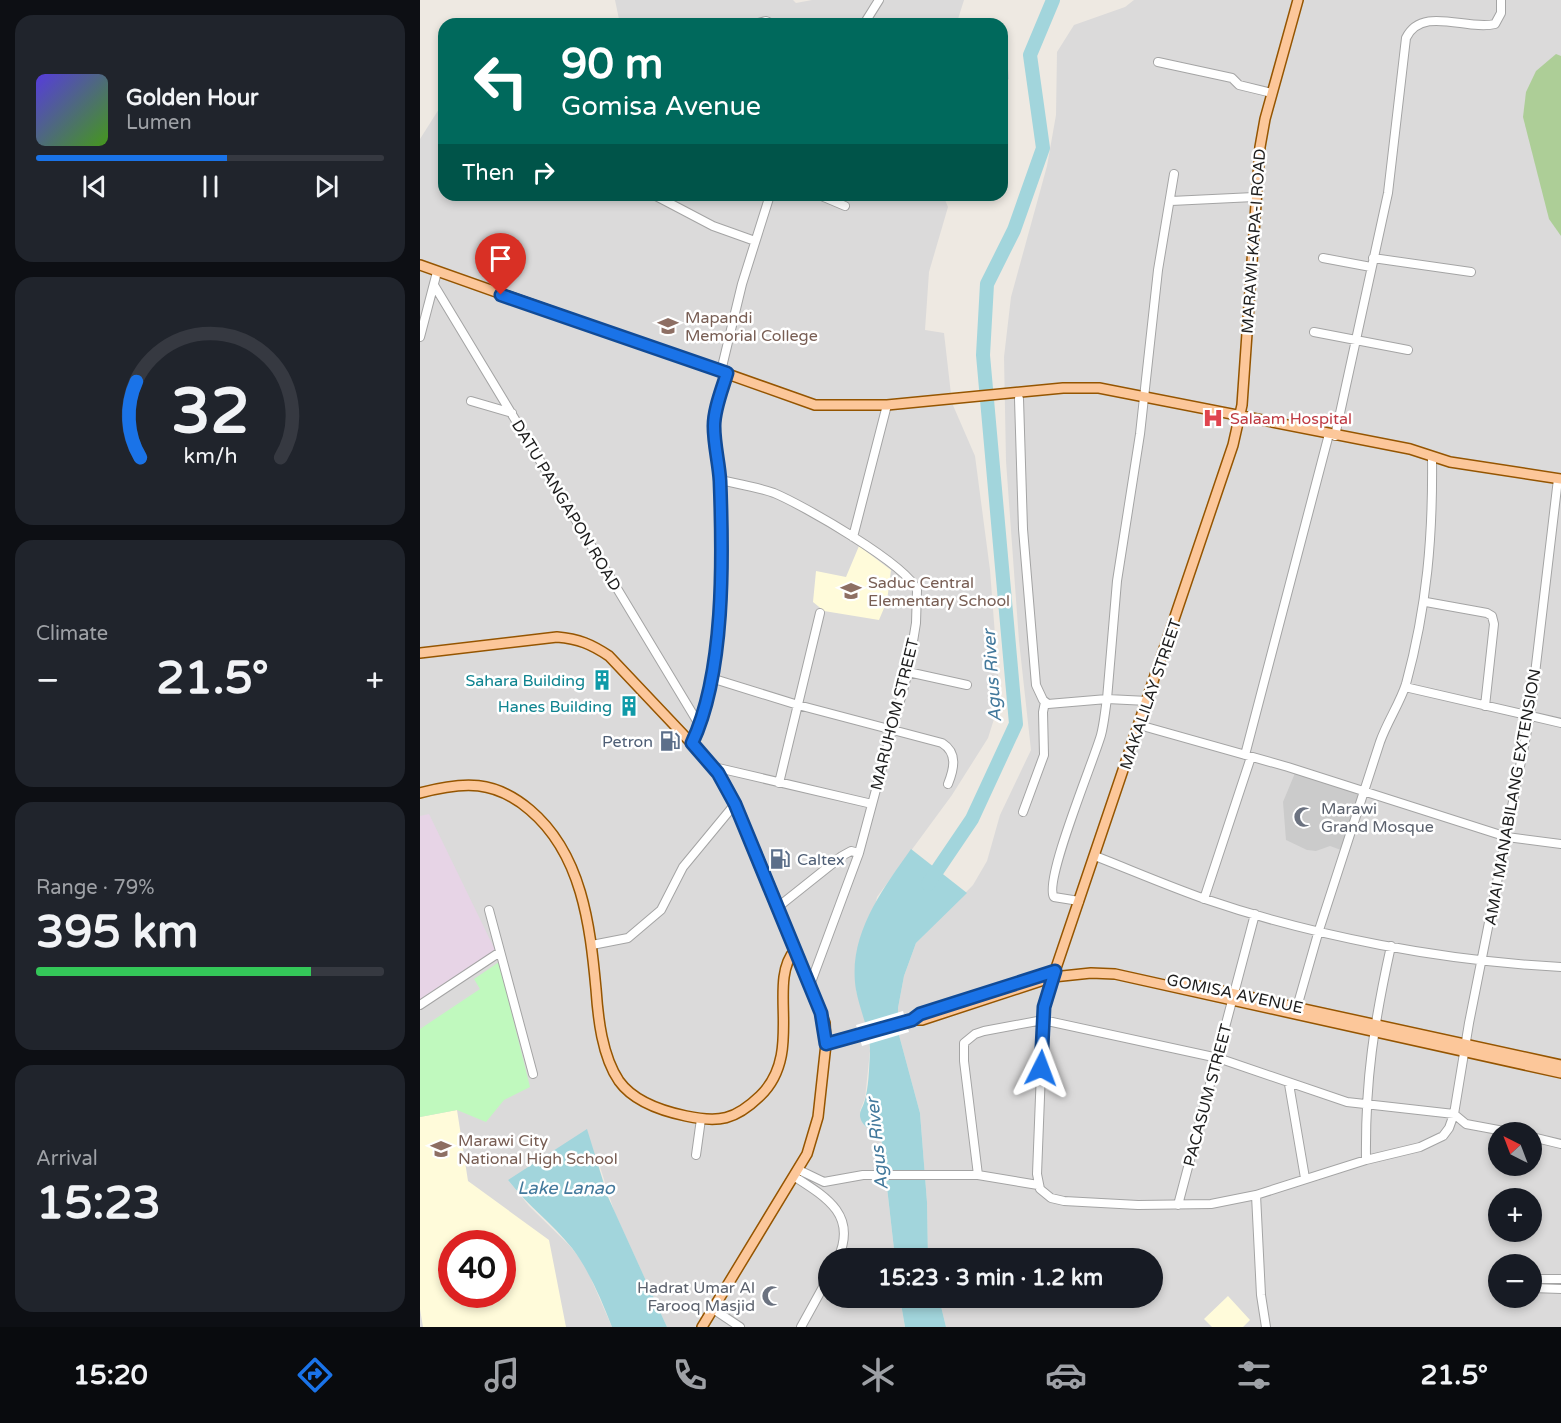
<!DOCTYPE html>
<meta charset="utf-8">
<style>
body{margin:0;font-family:"Varela Round",sans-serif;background:#20242c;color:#f1f3f6;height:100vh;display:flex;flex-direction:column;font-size:22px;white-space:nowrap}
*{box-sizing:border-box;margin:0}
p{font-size:20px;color:#9ea1a6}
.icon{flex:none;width:33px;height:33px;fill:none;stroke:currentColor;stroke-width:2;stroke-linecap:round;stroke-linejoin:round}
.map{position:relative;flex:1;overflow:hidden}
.details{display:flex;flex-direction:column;gap:15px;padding:15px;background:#0d0f14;width:420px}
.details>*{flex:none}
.top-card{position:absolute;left:18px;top:18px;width:570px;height:183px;border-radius:18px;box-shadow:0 3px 9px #0003;background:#00695c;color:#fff;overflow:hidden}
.needle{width:39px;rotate:318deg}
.buttons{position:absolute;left:1068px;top:1122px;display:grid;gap:12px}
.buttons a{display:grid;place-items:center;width:54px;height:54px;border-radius:50%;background:#171b24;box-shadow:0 3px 9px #0003;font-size:30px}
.speed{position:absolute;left:18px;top:1230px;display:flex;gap:12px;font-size:30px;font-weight:700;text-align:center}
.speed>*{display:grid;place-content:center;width:78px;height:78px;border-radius:50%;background:#171b24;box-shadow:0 3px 9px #0003;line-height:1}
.speed .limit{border:9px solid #d22;background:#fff;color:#111}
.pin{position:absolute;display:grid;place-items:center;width:51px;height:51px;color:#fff;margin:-62px -26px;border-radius:50% 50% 50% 0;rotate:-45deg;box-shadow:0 0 6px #0007}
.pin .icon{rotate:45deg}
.me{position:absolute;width:66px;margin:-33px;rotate:3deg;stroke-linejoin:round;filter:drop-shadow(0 0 4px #0008)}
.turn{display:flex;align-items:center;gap:21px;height:126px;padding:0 24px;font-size:27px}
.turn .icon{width:78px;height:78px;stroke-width:2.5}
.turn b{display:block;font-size:42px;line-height:51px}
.then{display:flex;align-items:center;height:57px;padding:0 24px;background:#0003;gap:12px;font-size:22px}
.big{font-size:45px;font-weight:700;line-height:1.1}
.details .tile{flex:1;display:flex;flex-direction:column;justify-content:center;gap:9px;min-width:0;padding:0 21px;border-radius:18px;background:#20242c}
.details .dial{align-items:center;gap:0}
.dial svg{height:156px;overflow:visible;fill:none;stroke:#363941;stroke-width:7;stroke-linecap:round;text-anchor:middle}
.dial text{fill:#f1f3f6;stroke:none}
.song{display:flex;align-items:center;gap:18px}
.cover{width:72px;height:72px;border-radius:9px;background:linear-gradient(135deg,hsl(250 70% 55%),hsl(100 70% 35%))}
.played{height:6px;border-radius:3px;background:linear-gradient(90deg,#1a73e8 55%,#363941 55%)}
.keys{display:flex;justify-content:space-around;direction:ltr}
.heat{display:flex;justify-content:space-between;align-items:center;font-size:33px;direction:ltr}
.charge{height:9px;border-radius:4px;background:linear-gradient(90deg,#34c759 79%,#363941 0)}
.trip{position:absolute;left:398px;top:1248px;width:345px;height:60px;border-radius:30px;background:#171b24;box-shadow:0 3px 9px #0003;font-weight:700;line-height:60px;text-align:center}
.tab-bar{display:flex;height:96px;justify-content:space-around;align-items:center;background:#090b0e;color:#9ea1a6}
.tab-bar .icon{width:42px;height:42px}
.tab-bar .selected{color:#1a73e8}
.tab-bar b{font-size:27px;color:#f1f3f6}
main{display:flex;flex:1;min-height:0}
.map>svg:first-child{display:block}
</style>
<main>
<section class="details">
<div class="tile">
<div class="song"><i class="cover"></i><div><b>Golden Hour</b><p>Lumen</p></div></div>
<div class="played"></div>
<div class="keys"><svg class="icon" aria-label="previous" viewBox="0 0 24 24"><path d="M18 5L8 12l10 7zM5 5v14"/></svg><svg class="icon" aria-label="pause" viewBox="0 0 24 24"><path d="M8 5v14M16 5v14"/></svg><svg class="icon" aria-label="next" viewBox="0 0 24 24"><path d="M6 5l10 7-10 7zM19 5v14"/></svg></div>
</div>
<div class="tile dial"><svg viewBox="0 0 100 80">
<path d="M14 69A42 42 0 1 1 86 69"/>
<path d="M14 69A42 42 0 0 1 12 30" stroke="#1a73e8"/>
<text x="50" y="56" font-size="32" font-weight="700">32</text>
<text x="50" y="72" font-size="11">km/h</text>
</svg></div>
<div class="tile"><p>Climate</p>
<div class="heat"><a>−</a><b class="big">21.5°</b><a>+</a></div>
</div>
<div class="tile"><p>Range · 79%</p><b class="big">395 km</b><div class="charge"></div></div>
<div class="tile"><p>Arrival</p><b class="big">15:23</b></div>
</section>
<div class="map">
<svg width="1141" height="1327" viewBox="0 0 1141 1327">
<rect width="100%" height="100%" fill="#eee9e2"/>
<path fill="#dbdada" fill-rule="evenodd" d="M 195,0 L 373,0 L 376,3 L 392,0 L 544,0 L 538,19 L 550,24 L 200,24 Z
M 714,0 L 1141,0 L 1141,1327 L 526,1327 L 519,1298 L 732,1298 L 732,1258 L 508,1258 L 507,1202 L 500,1113 L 479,1035 L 478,1008 L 484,976 L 496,943 L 553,885 L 567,861 L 580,815 L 611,750 L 599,641 L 586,461 L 584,357 L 591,297 L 627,166 L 636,115 L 637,52 L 654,25 L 705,7 ZM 1078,1132 L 1112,1132 L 1112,1166 L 1078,1166 ZM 1078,1198 L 1112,1198 L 1112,1232 L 1078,1232 ZM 1078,1264 L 1112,1264 L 1112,1298 L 1078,1298 Z
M 582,38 L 585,39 L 589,79 L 582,84 Z
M 19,109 L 24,112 L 24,195 L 523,195 L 528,207 L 509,272 L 505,330 L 524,333 L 532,403 L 555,456 L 570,570 L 580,700 L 568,738 L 532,795 L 457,897 L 436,990 L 445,1018 L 450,1051 L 445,1098 L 440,1111 L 445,1126 L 458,1134 L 462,1143 L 475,1258 L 408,1258 L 408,1298 L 480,1298 L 485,1327 L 247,1327 L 194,1211 L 176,1154 L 88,1180 L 109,1206 L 150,1246 L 165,1265 L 192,1327 L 0,1327 L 0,139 ZM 32,1244 L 82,1244 L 82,1294 L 32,1294 Z"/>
<path fill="#e7d4e6" d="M 9,814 L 75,950 L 0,999 L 0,816 Z"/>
<path fill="#fffbda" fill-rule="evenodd" d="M 439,546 L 471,570 L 467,601 L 459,620 L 404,611 L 393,602 L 396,571 L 426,577 Z
M 37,1110 L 48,1181 L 129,1240 L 146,1327 L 3,1327 L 0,1309 L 0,1117 ZM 32,1244 L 82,1244 L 82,1294 L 32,1294 Z
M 808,1296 L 830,1320 L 823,1327 L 792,1327 L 784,1319 Z"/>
<path fill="#cbcbcb" d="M 875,773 L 941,794 L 921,850 L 910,846 L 896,851 L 887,850 L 866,840 L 863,802 Z"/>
<path fill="#adce97" d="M 1136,54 L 1141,56 L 1141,236 L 1129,219 L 1103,117 L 1106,92 L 1116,71 Z"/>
<path fill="#c0f9be" d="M 79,962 L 110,1087 L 84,1100 L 66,1122 L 37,1110 L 0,1117 L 0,1029 L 60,989 L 54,979 Z"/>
<path fill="#a2d5dc" d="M 491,849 L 547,893 L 496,943 L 484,976 L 478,1008 L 479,1035 L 500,1113 L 507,1202 L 508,1258 L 475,1258 L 462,1143 C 458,1131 445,1130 441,1120 C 438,1113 442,1109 444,1103 C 449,1088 449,1068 450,1053 C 450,1031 440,1011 436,990 C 427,936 462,890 491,849 Z
M 167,1129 L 188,1197 L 247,1327 L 192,1327 C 181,1299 170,1272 152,1248 C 132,1223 107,1205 88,1180 Z
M 480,1298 L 519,1298 L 526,1327 L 485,1327 Z"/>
<path fill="#fff" d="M 483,1011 L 489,1032 L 442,1046 L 436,1025 Z
M 443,1170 L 520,1171 L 520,1180 L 443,1180 Z"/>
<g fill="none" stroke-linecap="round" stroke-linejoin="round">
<path stroke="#a2d5dc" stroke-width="14" d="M 508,884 L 552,819 L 596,724 L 563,355 L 567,284 L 594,230 L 623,148 L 610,55 L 633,0"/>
<g stroke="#a4a4a4" stroke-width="10">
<path id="minor" d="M 334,24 L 346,21 L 353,24
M 444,24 L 459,0
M 738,62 L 812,78 L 819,85 L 852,93
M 234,195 L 293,226 L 335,241
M 399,195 L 425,206
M 751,201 L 834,197
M 903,258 L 951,267
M 953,258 L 1051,272
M 14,285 L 280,726
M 894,332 L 988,350
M 0,337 L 17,272
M 301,371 L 322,284 L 350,195
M 599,399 L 603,529 L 616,685 L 623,700 L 628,704 L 687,699 C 685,711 684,724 681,735 C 674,760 623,882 634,897 L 659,901
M 51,401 L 92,413
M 915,436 L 968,193 L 986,38 C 1002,5 1047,31 1075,24 L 1081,13 L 1081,0
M 300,480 C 318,484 337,487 354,493 C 383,505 486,564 497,590 L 496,623 L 488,672 L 472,730 L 439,853 L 390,985
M 433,537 L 467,405
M 1006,602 L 1067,613 L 1072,616 L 1074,624 L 1065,706
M 488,672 L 547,685
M 291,678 L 378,705 L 522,743 C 538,753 534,769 528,784
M 985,687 L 1141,723
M 728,701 L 687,699 L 697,581 L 720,434 L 738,270 L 754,174
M 719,725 L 868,767 L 1087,837 L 1141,844
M 272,743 C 305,673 303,558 300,481 C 299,463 294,445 294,426 C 294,409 302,390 307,373
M 825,755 L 909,434
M 294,767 L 452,804
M 359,783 L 400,613
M 603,812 L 624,755 L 623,712 L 625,702
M 675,856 C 711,870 748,886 785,899 C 896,937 1024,961 1141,967
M 784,899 L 831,757
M 358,907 L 422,856 L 431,851 L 439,853
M 69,910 L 113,1074
M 172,945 L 208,938 L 241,910 L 263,867 L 315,804
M 634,974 L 623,1020 L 617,1174 L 620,1189 L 631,1198 L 644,1201 L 718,1205 L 791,1204 L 836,1195 L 946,1160 L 1000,1147 L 1023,1136 L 1029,1128 L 1034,1114 L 1049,1023 L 1110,716 L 1138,479
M 0,1005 L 80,952
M 877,1007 L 899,930 L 960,742 C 967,722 980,703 986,684 C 1007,607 1013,536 1012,457
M 869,1084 L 885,1178
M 1112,1137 L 1141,1144
M 276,1155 L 281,1119
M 946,1160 C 945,1080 954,1023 971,946
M 379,1170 L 404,1182 L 443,1175 L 558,1175 L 618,1185
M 558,1175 L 544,1061 L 544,1043 L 555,1034 L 564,1031 L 623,1020 L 798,1058 L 927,1102 L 1034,1114 L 1046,1124 L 1089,1132
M 375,1177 C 408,1198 437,1216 418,1258
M 836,1195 L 841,1295 L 846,1327
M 758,1205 L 835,914
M 1112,1279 L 1141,1279
M 1112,1288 L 1141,1289
M 293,1309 L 320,1327
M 381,1327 L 408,1278"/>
</g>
<g stroke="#955500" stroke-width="12">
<path id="major" d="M 0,265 L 395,405 L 467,405 L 643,388 L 679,388 L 990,449 L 1030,462 L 1141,479
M 0,653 L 137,637 C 159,639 171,644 189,656 L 294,767 L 304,782 L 337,855 L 405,1023 L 406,1044 L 398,1117 L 387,1154 L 282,1327
M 0,793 C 44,781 75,780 110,810 C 162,854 170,925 176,989 C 178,1018 182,1056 199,1081 C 214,1102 242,1111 266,1116 C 299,1123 315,1120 340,1096 C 385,1053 346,983 375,950
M 635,971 L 813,445 L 822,405 L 840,147 L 845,119 L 878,0
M 751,980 L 1141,1065
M 492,1020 L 500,1014 L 545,1000
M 406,1044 L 492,1020 L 502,1020 L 633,977 L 671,973 L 695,974 L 1141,1073"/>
</g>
<use href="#minor" stroke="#fff" stroke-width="8"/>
<use href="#major" stroke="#fcc79a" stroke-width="9"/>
</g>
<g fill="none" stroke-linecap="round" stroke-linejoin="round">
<g stroke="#114b97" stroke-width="15">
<path id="route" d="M 81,295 L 307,373 C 302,390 294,409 294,426 C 294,445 299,463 300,481 C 303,558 305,673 272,743 L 298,773 L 315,804 L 401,1013 L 406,1044 L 492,1020 L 500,1014 L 635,971 L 624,1007 L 621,1068"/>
</g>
<use href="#route" stroke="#1a73e8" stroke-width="10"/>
</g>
<defs>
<g id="university-bare" transform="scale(1.62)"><path d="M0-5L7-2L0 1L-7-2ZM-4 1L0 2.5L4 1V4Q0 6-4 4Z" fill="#8d6e63" stroke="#fff" stroke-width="2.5" paint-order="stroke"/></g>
<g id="hospital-bare" transform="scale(1.62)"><path d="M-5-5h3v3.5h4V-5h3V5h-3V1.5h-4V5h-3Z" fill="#e0444e" stroke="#fff" stroke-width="2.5" paint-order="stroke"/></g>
<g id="school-bare" transform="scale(1.62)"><path d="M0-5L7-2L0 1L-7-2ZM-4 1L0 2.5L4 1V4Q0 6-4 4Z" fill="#8d6e63" stroke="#fff" stroke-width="2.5" paint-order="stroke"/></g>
<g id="building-bare" transform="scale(1.62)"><path d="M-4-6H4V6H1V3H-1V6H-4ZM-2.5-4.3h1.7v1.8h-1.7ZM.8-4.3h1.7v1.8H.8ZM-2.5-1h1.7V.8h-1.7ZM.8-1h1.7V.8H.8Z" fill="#0f9aa8" stroke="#fff" stroke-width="2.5" paint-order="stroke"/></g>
<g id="fuel-bare" transform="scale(1.62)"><path d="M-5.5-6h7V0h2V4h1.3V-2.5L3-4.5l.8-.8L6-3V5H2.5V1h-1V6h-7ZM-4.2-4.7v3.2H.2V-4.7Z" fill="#5c6f8a" stroke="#fff" stroke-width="2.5" paint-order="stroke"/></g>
<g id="mosque-bare" transform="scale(1.62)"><path d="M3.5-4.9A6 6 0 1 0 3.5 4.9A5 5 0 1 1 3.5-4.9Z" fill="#6b7280" stroke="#fff" stroke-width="2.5" paint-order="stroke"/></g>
</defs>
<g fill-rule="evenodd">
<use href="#university-bare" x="248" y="326"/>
<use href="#hospital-bare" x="793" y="418"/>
<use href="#school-bare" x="431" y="591"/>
<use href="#building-bare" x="182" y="680"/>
<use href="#building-bare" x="209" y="706"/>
<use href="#fuel-bare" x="250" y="741"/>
<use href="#mosque-bare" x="884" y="817"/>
<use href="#fuel-bare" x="360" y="859"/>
<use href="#school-bare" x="21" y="1149"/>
<use href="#mosque-bare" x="352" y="1296"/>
</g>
<g text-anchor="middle" stroke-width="5" stroke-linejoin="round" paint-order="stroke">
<g font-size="16" fill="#1d1d1d" stroke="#fff">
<text transform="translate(833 241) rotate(-86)" y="6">MARAWI-KAPA-I ROAD</text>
<text transform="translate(147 505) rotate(59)" y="6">DATU PANGAPON ROAD</text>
<text transform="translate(730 694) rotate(-71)" y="6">MAKALILAY STREET</text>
<text transform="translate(474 714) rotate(-76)" y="6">MARUHOM STREET</text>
<text transform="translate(1092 797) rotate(-80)" y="6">AMAI MANABILANG EXTENSION</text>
<text transform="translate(815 993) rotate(12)" y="6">GOMISA AVENUE</text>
<text transform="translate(787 1095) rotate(-75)" y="6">PACASUM STREET</text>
</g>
<g font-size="16" fill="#785e54" stroke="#fff" text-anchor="start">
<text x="265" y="323">Mapandi<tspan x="265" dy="18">Memorial College</tspan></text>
<text x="448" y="588">Saduc Central<tspan x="448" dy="18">Elementary School</tspan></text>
<text x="38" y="1146">Marawi City<tspan x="38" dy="18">National High School</tspan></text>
</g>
<g font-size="16" fill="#be3a42" stroke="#fff" text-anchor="start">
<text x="810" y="424">Salaam Hospital</text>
</g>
<g font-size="16" fill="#0d838f" stroke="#fff" text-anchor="end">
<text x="165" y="686">Sahara Building</text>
<text x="192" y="712">Hanes Building</text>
</g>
<g font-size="16" fill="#4e5e75" stroke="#fff" text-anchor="end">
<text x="233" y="747">Petron</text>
<text x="377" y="865" text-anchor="start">Caltex</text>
</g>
<g font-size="16" fill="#5b616d" stroke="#fff" text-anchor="start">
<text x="901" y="814">Marawi<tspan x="901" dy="18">Grand Mosque</tspan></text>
<text x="335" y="1293" text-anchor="end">Hadrat Umar Al<tspan x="335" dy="18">Farooq Masjid</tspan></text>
</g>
<g font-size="18" font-style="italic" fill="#43799c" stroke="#fff">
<text transform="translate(572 676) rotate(-94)" y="6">Agus River</text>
<text transform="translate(457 1144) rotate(-96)" y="6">Agus River</text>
<text x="146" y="1194">Lake Lanao</text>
</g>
</g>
</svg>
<div class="buttons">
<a><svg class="needle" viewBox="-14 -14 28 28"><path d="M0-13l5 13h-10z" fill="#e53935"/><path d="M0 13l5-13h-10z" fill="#9ea1a6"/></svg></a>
<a>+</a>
<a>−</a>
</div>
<div class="speed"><div class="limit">40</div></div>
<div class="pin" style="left:81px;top:295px;background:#d93025"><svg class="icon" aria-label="arrive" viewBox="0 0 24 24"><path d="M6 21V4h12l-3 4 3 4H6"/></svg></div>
<svg class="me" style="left:621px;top:1068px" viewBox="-20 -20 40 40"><path d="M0-17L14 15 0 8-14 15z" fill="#1a73e8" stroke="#fff" stroke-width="4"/></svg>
<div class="trip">15:23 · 3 min · 1.2 km</div>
<div class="top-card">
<div class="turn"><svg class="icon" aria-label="left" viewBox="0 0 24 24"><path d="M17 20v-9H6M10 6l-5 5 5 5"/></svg><div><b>90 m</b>Gomisa Avenue</div></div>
<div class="then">Then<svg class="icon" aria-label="right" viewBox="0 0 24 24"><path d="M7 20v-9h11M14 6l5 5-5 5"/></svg></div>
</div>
</div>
</main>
<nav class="tab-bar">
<b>15:20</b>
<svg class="icon selected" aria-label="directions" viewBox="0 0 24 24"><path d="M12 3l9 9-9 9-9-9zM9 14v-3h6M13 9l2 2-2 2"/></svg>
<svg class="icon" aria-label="music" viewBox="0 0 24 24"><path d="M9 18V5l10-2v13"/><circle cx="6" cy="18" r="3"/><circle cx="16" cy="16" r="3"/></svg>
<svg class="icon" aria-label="phone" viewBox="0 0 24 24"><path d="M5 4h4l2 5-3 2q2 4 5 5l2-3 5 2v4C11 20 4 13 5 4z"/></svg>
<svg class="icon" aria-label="climate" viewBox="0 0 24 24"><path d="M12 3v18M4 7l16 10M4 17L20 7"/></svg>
<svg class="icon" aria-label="car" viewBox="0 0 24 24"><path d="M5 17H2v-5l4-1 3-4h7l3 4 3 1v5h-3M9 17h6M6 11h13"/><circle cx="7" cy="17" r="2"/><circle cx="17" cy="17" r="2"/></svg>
<svg class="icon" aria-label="filters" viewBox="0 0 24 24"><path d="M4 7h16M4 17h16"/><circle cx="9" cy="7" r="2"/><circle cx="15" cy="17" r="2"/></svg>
<b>21.5°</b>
</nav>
